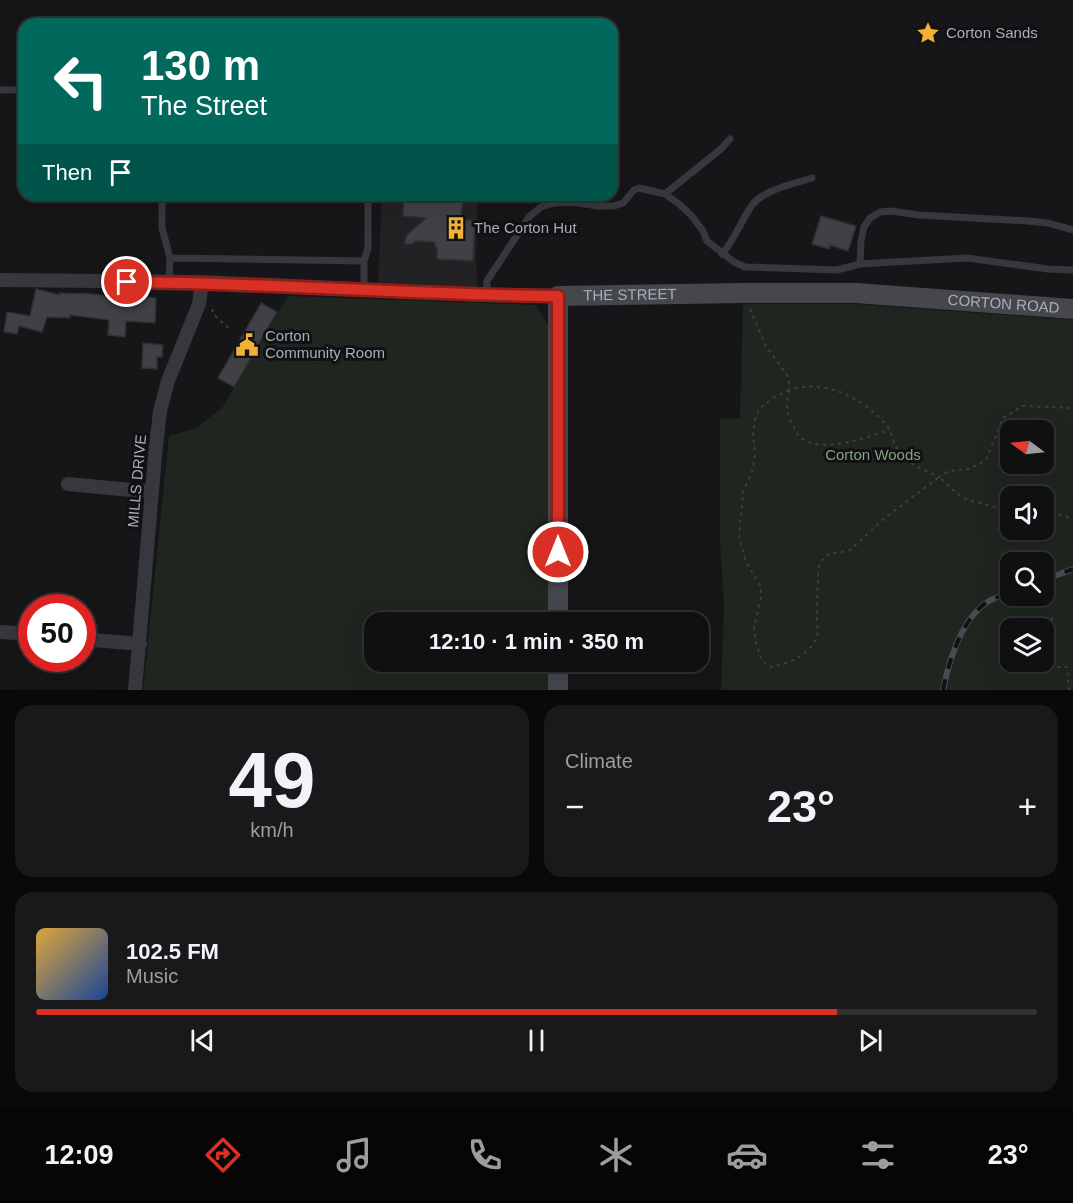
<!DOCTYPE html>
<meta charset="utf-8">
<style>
body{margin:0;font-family:Helvetica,sans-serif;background:#19191b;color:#f1f3f6;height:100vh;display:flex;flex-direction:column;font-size:22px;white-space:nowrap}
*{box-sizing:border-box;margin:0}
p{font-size:20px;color:#9c9d9f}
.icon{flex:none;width:33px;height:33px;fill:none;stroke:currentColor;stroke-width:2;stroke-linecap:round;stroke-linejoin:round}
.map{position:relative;height:690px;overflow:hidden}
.sheet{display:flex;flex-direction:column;gap:15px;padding:15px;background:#09090a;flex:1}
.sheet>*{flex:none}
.guide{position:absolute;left:18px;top:18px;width:600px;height:183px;border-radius:18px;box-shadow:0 6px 24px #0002,0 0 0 2px #303032;background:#00695c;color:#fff;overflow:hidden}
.needle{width:39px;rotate:285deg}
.tools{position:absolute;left:1000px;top:420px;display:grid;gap:12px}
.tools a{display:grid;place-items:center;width:54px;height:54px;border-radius:12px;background:#101012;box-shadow:0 6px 24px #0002,0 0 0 2px #303032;font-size:30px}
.speed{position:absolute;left:18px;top:594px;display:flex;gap:12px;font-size:30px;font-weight:700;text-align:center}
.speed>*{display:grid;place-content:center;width:78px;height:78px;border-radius:50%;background:#101012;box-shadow:0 6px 24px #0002,0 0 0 2px #303032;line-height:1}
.speed .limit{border:9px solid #d22;background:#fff;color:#111}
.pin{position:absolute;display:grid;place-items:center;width:51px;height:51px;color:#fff;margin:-26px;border:3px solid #fff;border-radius:50%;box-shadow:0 2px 6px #0007}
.me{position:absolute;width:66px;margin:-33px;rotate:0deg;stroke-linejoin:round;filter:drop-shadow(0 0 4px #0008)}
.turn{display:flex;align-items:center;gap:21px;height:126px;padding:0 24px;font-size:27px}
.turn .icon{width:78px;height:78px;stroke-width:2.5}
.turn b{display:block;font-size:42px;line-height:51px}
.then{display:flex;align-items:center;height:57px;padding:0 24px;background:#0003;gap:12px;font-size:22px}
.big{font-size:45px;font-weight:600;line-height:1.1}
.sheet .widget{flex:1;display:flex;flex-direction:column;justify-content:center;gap:9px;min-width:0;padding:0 21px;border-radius:18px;background:#19191b}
.sheet .dial{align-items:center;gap:0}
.dial b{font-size:78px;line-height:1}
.song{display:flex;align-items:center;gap:18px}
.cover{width:72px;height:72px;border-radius:9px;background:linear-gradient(135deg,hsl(40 70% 55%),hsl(220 70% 35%))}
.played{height:6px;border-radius:3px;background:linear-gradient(90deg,#d93025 80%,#303032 80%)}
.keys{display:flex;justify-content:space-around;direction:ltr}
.heat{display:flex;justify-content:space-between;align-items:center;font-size:33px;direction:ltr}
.sheet .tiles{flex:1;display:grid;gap:15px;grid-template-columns:1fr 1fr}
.widget:last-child{grid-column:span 2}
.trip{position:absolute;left:364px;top:612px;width:345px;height:60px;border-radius:18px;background:#101012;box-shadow:0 6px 24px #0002,0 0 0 2px #303032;font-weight:600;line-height:60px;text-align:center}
.tabs{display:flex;height:96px;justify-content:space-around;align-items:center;background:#060607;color:#9c9d9f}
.tabs .icon{width:42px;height:42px}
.tabs .selected{color:#d93025}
.tabs b{font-size:27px;color:#f1f3f6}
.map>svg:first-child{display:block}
</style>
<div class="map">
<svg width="1073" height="690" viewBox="0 0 1073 690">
<rect width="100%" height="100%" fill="#161618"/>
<path fill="#222225" d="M 382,195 L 478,195 L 476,260 L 478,289 L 378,284 Z"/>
<path fill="#1e261f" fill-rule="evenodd" d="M 288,296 L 536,305 L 548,325 L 550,622 L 375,622 L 375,662 L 550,662 L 551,690 L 143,690 L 169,436 L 196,428 L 222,408 Z
M 743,304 L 855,304 L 1073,320 L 1073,690 L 721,690 L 724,604 L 720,542 L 720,418 L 740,419 ZM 1044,430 L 1044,464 L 1011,464 L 1011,430 ZM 1044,496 L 1044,530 L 1011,530 L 1011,496 ZM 1044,562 L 1044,596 L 1011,596 L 1011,562 ZM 1044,628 L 1044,662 L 1011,662 L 1011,628 Z"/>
<path fill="#404145" stroke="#303034" stroke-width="1.5" d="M 404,195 L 463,195 L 461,220 L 475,220 L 473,261 L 437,259 L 437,247 L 435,247 L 435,242 L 415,241 L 413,244 L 405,244 L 406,236 L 426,218 L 403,216 Z
M 821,216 L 856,226 L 848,251 L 830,245 L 829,249 L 812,244 Z
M 36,289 L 60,295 L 60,293 L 81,294 L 81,293 L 109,296 L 110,294 L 156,298 L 155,323 L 126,321 L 125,337 L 108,335 L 109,320 L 70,315 L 70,318 L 47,317 L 42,332 L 19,326 L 17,334 L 4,332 L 7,312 L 30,316 Z
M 261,303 L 277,312 L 234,387 L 218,378 Z
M 143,343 L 163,345 L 162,357 L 157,357 L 157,369 L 142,368 Z"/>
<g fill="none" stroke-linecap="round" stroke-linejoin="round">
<path stroke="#3d3f44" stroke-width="2" stroke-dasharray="3 4.5" stroke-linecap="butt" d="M 212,309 L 214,315 L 231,330
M 750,309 L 766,346 L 789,378 L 789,390 C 825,378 865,399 888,427 C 892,432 892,439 895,444 C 897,449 902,455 906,459 C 914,467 929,471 939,477 L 949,471 L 969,469 L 986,460 L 1003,418 L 1023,406 L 1073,408
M 789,390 L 776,396 L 760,408 L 755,419 L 753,434 L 755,455 L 752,472 L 743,492 L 739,538 L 746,562 L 761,587 L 761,597 L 754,627 L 756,642 L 760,656 L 766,665 L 771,667 C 790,663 814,654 818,632 C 818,628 817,623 817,618 C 817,606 817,593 818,580 C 818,573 818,564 824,558 C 830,551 842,554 850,550 L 886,517 L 939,477 L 962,498 L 995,507 L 1011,517
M 789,390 C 786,403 786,417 795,429 C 796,432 798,435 800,437 C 820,455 867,437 889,430
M 1044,519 L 1059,515 L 1073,518
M 1052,617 L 1055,667 L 1067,667 L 1069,690"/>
<path stroke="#37383d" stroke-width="7" d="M 0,90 L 24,90
M 665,194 L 721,149 L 730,139
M 162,195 L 162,228 L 170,258 L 169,282
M 722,254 C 735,239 741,221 752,205 C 765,189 794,184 812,178
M 170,258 L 364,261
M 860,264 L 861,241 L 864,227 L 870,218 L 880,212 L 891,211 L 919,215 L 1028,221 L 1048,223 L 1073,230
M 364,290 L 364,261 L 368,248 L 368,195
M 487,295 L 487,281 L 529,217 L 541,207 L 554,203 L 571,202 L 598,206 L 614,206 L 623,203 L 634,190 L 639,188 L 665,194 L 679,204 L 691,215 L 703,231 L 707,241 L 734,262 L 745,267 L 837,270 L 860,264 L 876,263 L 967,258 L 1048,269 L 1073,270"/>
<path stroke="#37383d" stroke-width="14" d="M 0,280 L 202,282 L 487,295 L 558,296
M 68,484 L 152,492
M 0,632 L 32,634
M 82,639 L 140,644
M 135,690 L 155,456 L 160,411 L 168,381 L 199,304 L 202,282"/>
<g stroke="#45474d" stroke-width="20">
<path id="s1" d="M 558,622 L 558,296 L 741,293 L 856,293 L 1073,309"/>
<path d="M 558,690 L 558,662"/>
</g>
<g stroke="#4a4c52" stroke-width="6">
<path id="rail" d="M 1044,580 L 1073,569
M 943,690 C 949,661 962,617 989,601 C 996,597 1004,595 1011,593"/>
</g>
<use href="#rail" stroke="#111113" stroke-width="4" stroke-dasharray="11" stroke-linecap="butt"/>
</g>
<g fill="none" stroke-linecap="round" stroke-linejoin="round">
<g stroke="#8d1f18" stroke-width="15">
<path id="route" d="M 127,282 C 271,283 414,295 558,296 L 558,552"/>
</g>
<use href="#route" stroke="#d93025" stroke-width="10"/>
</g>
<defs>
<g id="sight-bare" transform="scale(1.8)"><path d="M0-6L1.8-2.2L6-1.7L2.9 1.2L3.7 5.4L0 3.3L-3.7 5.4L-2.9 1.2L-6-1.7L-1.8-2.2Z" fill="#f2b134" stroke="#111113" stroke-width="2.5" paint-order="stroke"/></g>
<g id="building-bare" transform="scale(1.8)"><path d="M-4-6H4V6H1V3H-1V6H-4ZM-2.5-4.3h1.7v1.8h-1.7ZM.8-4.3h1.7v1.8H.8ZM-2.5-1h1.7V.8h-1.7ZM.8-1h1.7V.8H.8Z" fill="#f2b134" stroke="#111113" stroke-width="2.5" paint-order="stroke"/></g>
<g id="civic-bare" transform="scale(1.8)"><path d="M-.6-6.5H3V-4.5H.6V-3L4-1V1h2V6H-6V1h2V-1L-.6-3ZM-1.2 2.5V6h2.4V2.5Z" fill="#f2b134" stroke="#111113" stroke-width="2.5" paint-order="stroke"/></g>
</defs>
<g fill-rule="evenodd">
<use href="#sight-bare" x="928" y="33"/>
<use href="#building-bare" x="456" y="228"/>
<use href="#civic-bare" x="247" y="345"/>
</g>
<g text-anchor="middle" stroke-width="6" stroke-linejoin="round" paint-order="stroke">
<g font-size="15" fill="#a8adb8" stroke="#111113" text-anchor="start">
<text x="946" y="38">Corton Sands</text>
<text x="474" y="233">The Corton Hut</text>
<text x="265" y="341">Corton<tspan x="265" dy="17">Community Room</tspan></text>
</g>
<g font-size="15" fill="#a8adb8" stroke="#111113">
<text dy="5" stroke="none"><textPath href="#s1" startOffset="398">THE STREET</textPath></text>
<text dy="5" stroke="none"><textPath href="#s1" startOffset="772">CORTON ROAD</textPath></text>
<text transform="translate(137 481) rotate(-85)" y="5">MILLS DRIVE</text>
</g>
<g font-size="15" fill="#7fa381" stroke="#111113">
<text x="873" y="460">Corton Woods</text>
</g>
</g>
</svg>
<div class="tools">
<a><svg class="needle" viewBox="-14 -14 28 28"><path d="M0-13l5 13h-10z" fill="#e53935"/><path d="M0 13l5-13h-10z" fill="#9c9d9f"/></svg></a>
<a><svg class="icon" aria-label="sound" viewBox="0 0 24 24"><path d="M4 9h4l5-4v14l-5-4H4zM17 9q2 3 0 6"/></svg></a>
<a><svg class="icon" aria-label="search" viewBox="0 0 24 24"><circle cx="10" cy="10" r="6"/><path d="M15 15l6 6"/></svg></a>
<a><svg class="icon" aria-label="layers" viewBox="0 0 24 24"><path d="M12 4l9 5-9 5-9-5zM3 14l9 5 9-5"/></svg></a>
</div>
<div class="speed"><div class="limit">50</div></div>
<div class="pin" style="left:127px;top:282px;background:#d93025"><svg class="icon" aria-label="arrive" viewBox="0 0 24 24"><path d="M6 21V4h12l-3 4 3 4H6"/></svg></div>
<svg class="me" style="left:558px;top:552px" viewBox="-20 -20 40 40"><circle r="17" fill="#d93025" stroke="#fff" stroke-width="3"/><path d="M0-11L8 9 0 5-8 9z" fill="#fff"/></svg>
<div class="trip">12:10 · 1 min · 350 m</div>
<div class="guide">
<div class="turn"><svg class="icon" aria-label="left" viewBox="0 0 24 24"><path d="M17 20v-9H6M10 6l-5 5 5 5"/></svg><div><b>130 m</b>The Street</div></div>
<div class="then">Then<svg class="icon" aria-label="arrive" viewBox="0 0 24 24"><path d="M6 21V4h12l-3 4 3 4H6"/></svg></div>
</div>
</div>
<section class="sheet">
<div class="tiles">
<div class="widget dial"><b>49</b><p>km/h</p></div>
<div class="widget"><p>Climate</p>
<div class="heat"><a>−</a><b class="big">23°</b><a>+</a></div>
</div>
<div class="widget">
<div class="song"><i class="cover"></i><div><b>102.5 FM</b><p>Music</p></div></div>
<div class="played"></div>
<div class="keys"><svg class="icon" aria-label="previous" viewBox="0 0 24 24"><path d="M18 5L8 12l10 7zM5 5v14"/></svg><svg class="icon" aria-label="pause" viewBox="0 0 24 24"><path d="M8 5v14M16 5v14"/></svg><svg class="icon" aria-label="next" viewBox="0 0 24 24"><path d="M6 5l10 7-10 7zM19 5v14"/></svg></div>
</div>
</div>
</section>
<nav class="tabs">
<b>12:09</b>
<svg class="icon selected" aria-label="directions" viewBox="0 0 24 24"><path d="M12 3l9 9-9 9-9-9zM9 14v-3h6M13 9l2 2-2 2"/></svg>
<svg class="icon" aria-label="music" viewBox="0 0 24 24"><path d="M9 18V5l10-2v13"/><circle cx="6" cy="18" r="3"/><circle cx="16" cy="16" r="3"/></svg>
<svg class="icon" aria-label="phone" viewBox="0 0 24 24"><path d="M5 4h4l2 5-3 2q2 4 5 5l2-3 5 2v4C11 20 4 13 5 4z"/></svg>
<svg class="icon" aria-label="climate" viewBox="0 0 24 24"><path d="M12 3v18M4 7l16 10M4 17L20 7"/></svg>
<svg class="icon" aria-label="car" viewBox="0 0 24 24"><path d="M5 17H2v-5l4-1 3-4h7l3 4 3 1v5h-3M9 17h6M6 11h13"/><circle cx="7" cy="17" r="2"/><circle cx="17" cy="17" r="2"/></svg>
<svg class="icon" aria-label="filters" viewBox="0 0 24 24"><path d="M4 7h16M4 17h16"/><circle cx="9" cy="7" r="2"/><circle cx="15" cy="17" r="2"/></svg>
<b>23°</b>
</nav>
